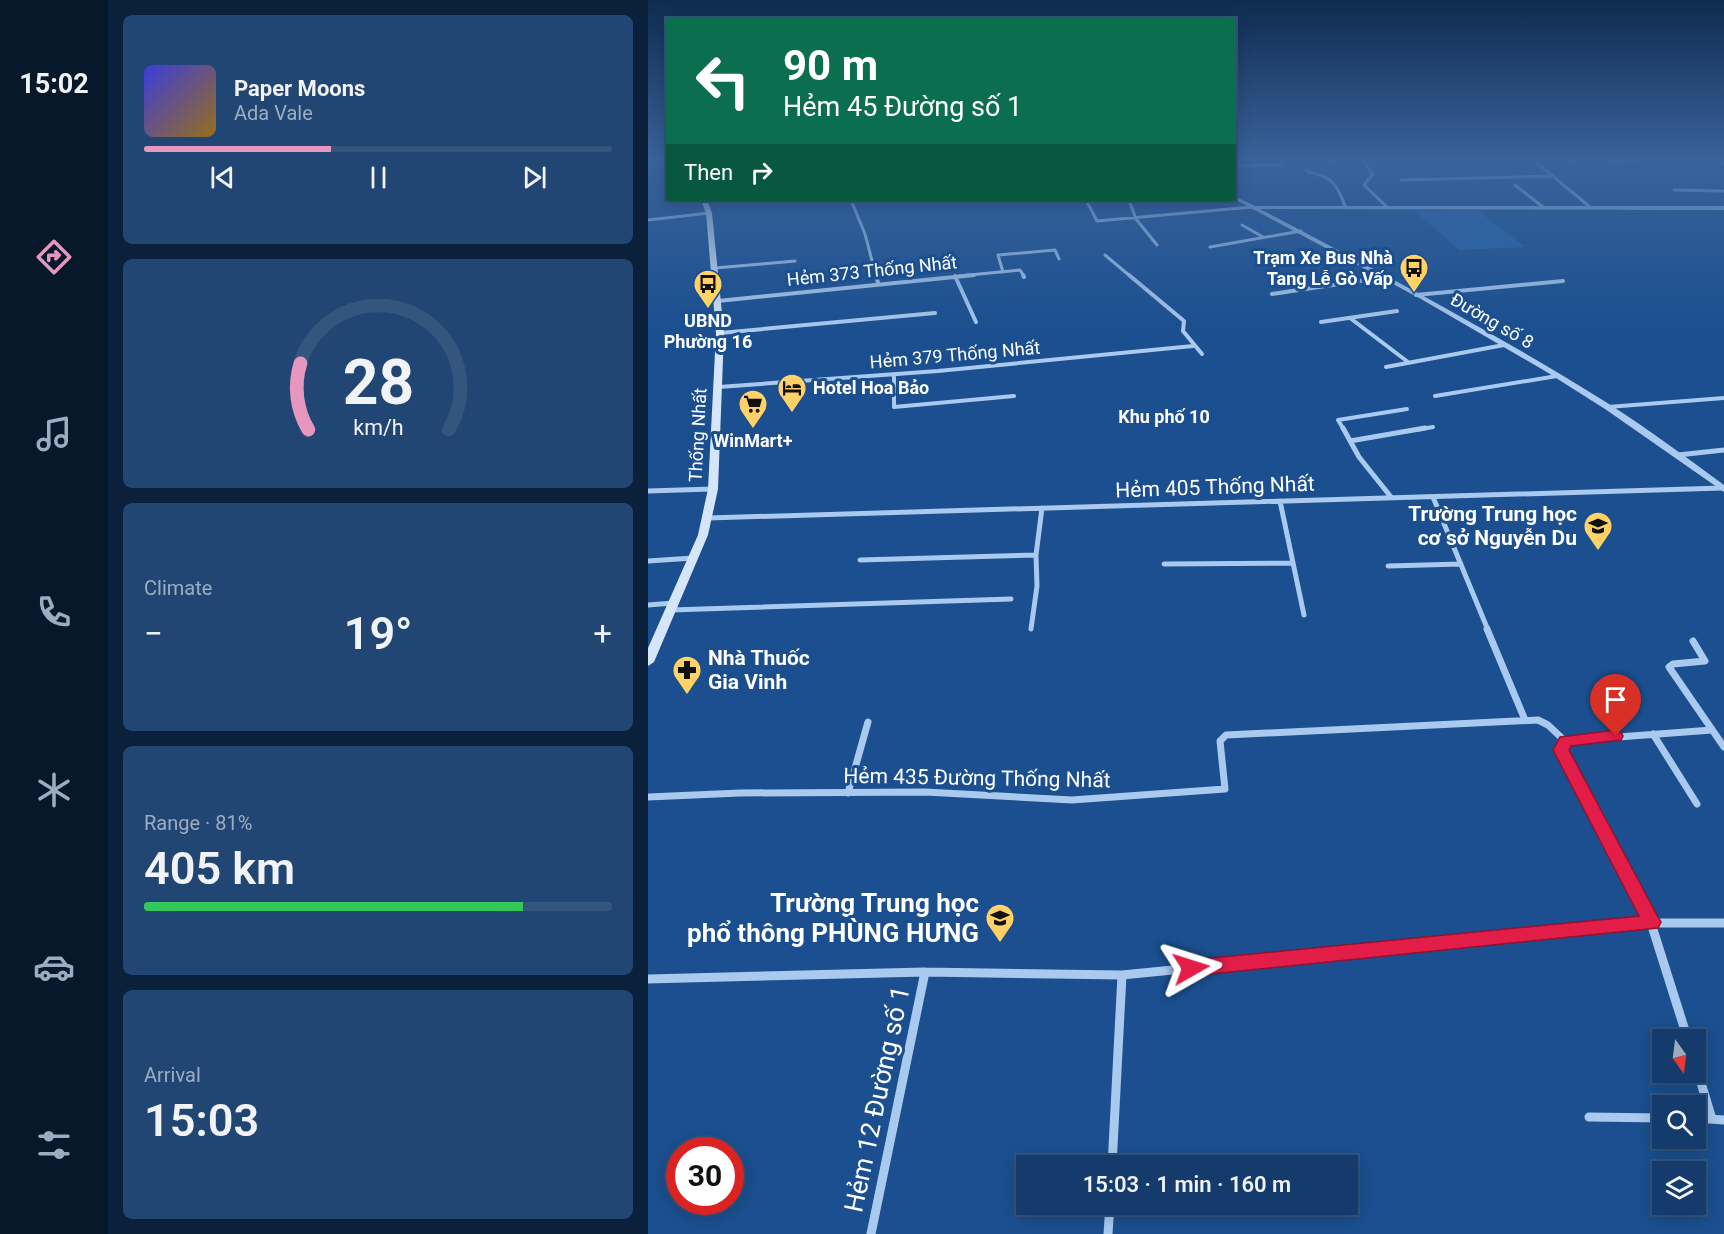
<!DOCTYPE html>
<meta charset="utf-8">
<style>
body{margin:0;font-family:Roboto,sans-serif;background:#214673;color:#f1f3f6;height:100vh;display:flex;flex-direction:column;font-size:22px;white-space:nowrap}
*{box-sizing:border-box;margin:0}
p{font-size:20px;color:#9dadc1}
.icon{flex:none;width:33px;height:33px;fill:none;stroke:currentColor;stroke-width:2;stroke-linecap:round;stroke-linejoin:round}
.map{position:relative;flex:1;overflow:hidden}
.drawer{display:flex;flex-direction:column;gap:15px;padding:15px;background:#0b203b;width:540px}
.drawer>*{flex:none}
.guide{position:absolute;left:18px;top:18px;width:570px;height:183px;border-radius:0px;box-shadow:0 3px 15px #0003,0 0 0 2px #33557e;background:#0b6e4f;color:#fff;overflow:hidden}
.needle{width:39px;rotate:166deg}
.tools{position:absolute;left:1004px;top:1029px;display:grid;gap:12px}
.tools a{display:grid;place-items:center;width:54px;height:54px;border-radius:0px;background:#143b6b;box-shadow:0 3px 15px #0003,0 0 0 2px #33557e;font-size:30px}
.speed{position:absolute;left:18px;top:1137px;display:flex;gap:12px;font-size:30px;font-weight:700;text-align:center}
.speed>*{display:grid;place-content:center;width:78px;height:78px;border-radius:50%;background:#143b6b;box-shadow:0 3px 15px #0003,0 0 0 2px #33557e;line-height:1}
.speed .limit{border:9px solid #d22;background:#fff;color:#111}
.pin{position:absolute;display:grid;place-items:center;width:51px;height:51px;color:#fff;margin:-62px -26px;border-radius:50% 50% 50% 0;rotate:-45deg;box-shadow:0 0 6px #0007}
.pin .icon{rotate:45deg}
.me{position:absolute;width:66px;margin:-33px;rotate:84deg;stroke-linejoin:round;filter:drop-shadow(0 0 4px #0008)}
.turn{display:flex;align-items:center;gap:21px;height:126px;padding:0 18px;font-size:27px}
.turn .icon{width:78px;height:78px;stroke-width:2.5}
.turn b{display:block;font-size:42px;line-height:51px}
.then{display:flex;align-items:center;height:57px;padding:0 18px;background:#0003;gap:12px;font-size:22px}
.big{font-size:45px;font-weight:600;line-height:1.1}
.drawer .widget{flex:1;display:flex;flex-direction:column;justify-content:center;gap:9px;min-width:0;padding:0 21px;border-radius:9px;background:#214673}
.drawer .dial{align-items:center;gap:0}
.dial svg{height:156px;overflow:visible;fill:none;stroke:#33557e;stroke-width:7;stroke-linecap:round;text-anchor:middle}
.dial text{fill:#f1f3f6;stroke:none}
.song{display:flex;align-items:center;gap:18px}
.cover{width:72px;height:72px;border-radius:9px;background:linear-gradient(135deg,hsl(240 70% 55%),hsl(40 70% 35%))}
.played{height:6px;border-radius:3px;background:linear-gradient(90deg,#e797bd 40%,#33557e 40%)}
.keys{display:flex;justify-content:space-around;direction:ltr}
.heat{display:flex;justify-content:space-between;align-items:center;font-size:33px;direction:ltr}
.charge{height:9px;border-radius:4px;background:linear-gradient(90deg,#34c759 81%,#33557e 0)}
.trip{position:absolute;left:368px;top:1155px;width:342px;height:60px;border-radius:0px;background:#143b6b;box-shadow:0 3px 15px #0003,0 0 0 2px #33557e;font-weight:600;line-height:60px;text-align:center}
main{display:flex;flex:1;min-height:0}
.menu{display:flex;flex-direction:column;width:108px;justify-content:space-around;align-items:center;background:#08182b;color:#9dadc1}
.menu .icon{width:42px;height:42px}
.menu .selected{color:#e797bd}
.menu b{font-size:27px;color:#f1f3f6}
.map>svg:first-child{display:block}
</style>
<main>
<nav class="menu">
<b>15:02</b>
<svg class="icon selected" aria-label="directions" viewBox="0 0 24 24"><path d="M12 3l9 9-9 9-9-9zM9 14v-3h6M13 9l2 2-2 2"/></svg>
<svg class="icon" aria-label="music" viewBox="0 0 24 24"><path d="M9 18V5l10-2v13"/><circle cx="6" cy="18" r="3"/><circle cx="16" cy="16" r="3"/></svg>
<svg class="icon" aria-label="phone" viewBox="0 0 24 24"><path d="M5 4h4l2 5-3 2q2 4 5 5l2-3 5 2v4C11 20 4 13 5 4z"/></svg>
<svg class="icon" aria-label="climate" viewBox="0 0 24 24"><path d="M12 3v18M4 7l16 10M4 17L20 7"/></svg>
<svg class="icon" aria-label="car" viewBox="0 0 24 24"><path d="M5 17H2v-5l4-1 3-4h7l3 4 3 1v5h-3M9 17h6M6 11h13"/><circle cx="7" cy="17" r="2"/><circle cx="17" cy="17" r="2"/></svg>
<svg class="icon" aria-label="filters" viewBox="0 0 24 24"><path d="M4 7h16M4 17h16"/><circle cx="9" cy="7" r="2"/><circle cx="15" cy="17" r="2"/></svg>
</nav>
<section class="drawer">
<div class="widget">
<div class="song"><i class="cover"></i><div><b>Paper Moons</b><p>Ada Vale</p></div></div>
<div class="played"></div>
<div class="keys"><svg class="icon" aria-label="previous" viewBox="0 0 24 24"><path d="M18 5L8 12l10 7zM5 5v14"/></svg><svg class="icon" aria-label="pause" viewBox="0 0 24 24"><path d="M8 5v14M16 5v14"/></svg><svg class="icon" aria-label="next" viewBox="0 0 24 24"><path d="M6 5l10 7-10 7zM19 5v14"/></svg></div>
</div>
<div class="widget dial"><svg viewBox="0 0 100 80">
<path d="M14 69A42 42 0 1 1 86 69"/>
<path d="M14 69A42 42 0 0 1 10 35" stroke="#e797bd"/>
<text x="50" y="56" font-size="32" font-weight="700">28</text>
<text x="50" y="72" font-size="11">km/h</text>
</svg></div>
<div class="widget"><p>Climate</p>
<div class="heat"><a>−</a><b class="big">19°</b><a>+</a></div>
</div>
<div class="widget"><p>Range · 81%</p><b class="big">405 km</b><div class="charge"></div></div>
<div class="widget"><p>Arrival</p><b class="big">15:03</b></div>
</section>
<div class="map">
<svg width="1076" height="1234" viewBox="0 0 1076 1234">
<rect width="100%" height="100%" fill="#1b4f8f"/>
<path fill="#2461a8" d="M 829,210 L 877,247 L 811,250 L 767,211 Z"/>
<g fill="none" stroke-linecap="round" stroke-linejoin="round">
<path stroke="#a9c9ee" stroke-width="3" d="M 684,158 L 686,162
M 713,158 L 725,174 L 716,185 L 739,207
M 883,158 L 942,207
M 919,158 L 924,162
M 1066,158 L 1076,164
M 959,161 L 1041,158
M 586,166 L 634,165
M 658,171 C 683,177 688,181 697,206
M 753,180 L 904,176
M 867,185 L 895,207
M 1026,190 L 1076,191
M 203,200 L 217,234 L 228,276
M 438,200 L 449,221 L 604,207
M 481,200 L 488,219 L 509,245
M 0,220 L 61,213
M 594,225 L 615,237
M 562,247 L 653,231
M 457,255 L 482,276
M 67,268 L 147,261
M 355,272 L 350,255 L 407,250 L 411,259
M 311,276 L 372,270 L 376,276"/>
<path stroke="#a9c9ee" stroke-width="4" d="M 228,275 L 230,283
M 375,275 L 376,277
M 481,275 L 536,321 L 535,331 L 554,354
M 307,276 L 328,322
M 624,294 L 738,277
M 768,295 L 915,281
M 70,301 L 326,275
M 702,318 L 760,362
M 673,322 L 749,311
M 72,333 L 287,313
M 738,367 L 856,345
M 246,374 L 246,407 L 366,396
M 71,387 L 290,371 L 545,346
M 787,396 L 909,376
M 960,407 L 1076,398
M 696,430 L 690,420 L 759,409
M 768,430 L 785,427"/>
<path stroke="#a9c9ee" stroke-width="5" d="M 695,428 L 711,457 L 743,497
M 702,441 L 777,428
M 1030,455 L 1076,450
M 0,491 L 65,489
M 785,497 L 840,630
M 632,501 L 656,615
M 60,518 L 1075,488
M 212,560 L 388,555 L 394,508
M 0,561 L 45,558
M 516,564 L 645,563
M 740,566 L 813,564
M 0,605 L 25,603
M 23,610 L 363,599
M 383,629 L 389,586 L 388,555"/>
<path stroke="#a9c9ee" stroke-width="7" d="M 839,629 L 877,720
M 1045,641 L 1057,661 L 1025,664 L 1021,667 L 1076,747
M 1005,734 L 1049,804
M 200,793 L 220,722
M 0,797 L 92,793 L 277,792 L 424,800 L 577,789 L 572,741 L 578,735 L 890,720 L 900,725 L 917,741
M 987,892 L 913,750 L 917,741 L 1064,730"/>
<path stroke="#a9c9ee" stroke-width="9" d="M 986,891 L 1003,923 L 1040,1040
M 0,979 L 277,972 L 474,975 L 1003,923 L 1076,923
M 1047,1063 L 1064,1119
M 941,1117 L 1014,1118
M 1047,1118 L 1076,1120
M 464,1166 L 474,975
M 223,1234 L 277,972
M 460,1234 L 462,1204"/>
<path fill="#a9c9ee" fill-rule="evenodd" d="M 586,196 L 607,206 L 1076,206 L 1076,210 L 612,209 C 730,271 848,333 961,404 C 1000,429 1038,457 1076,485 L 1076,492 L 957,409 L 897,371 L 773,299 L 586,199 Z"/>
<path fill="#d6e6fa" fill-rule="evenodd" d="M 53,200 L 59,200 L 64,213 L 76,333 L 70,489 L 60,535 L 6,662 L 0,666 L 0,648 L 50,535 L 60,489 L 68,333 L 58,213 Z"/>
</g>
<linearGradient id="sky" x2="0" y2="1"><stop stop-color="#0f2b4f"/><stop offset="0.48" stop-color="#39639b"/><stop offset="1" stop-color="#39639b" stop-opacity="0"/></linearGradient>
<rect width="1076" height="331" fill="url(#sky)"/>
<path fill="#e11d48" stroke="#92132f" stroke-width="1.5" d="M 968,730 L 973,732 L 975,736 L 973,740 L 923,746 L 921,750 L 1010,917 L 1013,922 L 1010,928 L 543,976 L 536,974 L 533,968 L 536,962 L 543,960 L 991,916 L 905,750 L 912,737 Z"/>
<defs>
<g id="bus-pin" transform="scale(1.5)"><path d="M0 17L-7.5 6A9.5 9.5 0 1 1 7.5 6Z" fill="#ffd166" stroke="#1b4f8f"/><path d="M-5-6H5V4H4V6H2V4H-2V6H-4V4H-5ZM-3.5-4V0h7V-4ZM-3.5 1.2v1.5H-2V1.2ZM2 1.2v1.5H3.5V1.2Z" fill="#111"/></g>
<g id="hotel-pin" transform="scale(1.5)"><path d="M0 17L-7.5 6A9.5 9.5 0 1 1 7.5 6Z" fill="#ffd166" stroke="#1b4f8f"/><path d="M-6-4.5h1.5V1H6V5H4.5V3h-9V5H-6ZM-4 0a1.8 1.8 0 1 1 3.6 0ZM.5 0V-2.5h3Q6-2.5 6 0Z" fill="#111"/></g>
<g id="supermarket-pin" transform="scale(1.5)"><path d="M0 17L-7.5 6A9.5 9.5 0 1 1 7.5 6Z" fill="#ffd166" stroke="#1b4f8f"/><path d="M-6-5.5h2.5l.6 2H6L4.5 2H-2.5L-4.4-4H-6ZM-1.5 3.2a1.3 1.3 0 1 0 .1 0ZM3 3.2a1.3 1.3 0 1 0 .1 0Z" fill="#111"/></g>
<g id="school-pin" transform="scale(1.5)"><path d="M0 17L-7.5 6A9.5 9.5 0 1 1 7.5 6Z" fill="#ffd166" stroke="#1b4f8f"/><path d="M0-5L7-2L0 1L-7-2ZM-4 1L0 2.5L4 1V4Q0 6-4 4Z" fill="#111"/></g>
<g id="pharmacy-pin" transform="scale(1.5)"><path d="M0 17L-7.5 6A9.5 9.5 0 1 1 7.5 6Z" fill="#ffd166" stroke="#1b4f8f"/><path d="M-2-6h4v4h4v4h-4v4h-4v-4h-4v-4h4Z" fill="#111"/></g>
</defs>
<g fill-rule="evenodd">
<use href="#bus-pin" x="766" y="268"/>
<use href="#bus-pin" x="60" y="284"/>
<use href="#hotel-pin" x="144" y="388"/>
<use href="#supermarket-pin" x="105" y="404"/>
<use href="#school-pin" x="950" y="526"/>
<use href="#pharmacy-pin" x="39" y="670"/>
<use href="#school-pin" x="352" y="918"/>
</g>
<g text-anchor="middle" stroke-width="6" stroke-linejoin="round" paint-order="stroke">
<g font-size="18" font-weight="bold" fill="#fff" stroke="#1b4f8f">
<text x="745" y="264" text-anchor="end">Trạm Xe Bus Nhà<tspan x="745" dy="21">Tang Lễ Gò Vấp</tspan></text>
<text x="60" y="327">UBND<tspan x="60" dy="21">Phường 16</tspan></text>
<text x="165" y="394" text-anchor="start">Hotel Hoa Bảo</text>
<text x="105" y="447">WinMart+</text>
</g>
<g font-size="18" fill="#fff" stroke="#1b4f8f">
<text transform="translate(224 271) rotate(-6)" y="6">Hẻm 373 Thống Nhất</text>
<text transform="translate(844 321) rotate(30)" y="6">Đường số 8</text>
<text transform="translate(307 355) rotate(-5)" y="6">Hẻm 379 Thống Nhất</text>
<text transform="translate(50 435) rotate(-87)" y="6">Thống Nhất</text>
</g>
<g font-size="18" font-weight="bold" fill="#fff" stroke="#1b4f8f">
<text x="516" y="423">Khu phố 10</text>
</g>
<g font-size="21" fill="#fff" stroke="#1b4f8f">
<text transform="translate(567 487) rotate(-2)" y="7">Hẻm 405 Thống Nhất</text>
<text transform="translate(329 778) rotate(1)" y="7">Hẻm 435 Đường Thống Nhất</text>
</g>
<g font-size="21" font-weight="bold" fill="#fff" stroke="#1b4f8f" text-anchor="end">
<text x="929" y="521">Trường Trung học<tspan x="929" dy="24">cơ sở Nguyễn Du</tspan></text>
<text x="60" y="665" text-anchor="start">Nhà Thuốc<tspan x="60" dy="24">Gia Vinh</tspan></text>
</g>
<g font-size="26" font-weight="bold" fill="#fff" stroke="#1b4f8f" text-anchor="end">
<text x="331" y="912">Trường Trung học<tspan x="331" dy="30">phổ thông PHÙNG HƯNG</tspan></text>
</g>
<g font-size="26" fill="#fff" stroke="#1b4f8f">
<text transform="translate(229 1099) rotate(-78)" y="9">Hẻm 12 Đường số 1</text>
</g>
</g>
</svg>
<div class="tools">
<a><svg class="needle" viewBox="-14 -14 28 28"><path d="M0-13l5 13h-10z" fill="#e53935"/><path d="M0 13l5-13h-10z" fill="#9dadc1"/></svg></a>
<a><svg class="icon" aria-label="search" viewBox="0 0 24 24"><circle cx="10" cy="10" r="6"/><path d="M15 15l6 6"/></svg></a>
<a><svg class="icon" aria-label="layers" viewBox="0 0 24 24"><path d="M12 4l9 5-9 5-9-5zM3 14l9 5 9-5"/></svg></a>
</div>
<div class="speed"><div class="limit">30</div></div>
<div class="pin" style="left:968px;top:736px;background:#d93025"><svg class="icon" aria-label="arrive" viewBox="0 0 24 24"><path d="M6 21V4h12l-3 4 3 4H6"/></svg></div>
<svg class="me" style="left:543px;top:968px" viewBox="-20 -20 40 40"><path d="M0-17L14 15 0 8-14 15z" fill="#e11d48" stroke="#fff" stroke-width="4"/></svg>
<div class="trip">15:03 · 1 min · 160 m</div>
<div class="guide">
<div class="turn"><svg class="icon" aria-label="left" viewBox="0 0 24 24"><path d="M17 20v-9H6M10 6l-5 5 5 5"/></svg><div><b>90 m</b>Hẻm 45 Đường số 1</div></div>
<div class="then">Then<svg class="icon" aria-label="right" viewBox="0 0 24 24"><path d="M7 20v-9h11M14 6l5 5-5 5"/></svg></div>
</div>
</div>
</main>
